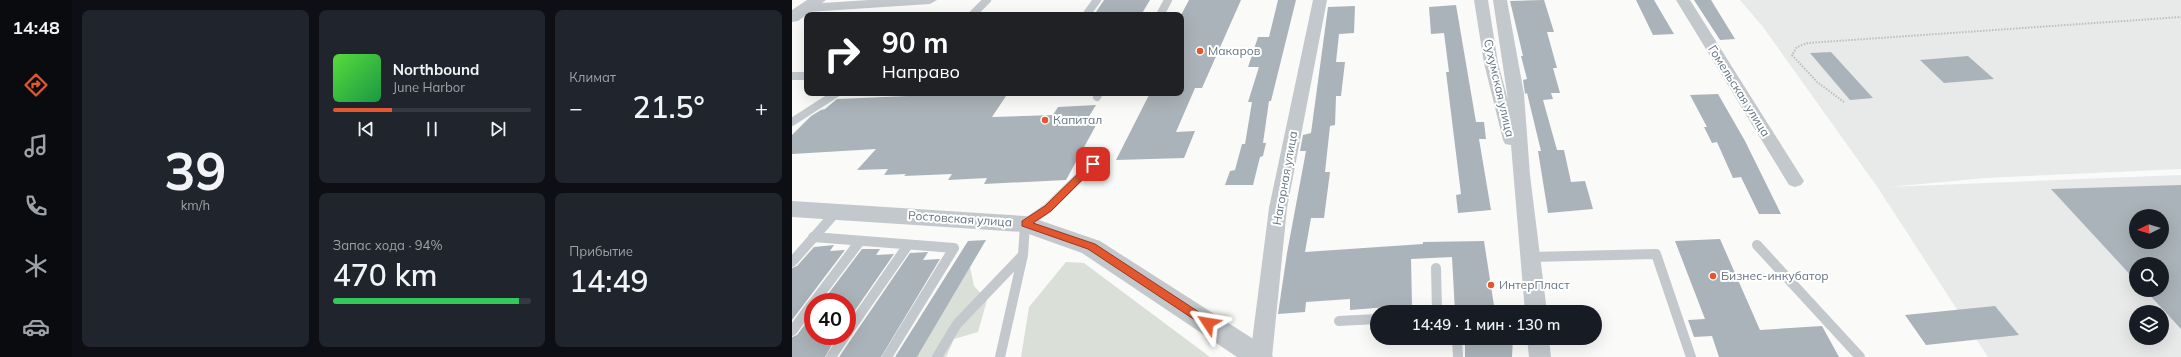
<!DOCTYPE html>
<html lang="ru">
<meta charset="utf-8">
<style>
body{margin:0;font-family:Mulish,sans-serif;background:#20242c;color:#f1f3f6;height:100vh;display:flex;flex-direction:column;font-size:15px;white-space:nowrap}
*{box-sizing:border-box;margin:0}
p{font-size:13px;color:#9ea1a6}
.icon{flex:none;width:22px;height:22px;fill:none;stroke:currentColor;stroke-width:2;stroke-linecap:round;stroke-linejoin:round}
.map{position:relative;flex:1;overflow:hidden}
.sheet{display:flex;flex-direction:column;gap:10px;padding:10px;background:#0d0f14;width:720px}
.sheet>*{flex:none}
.banner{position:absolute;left:12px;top:12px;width:380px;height:84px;border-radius:8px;box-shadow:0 4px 16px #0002;background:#202124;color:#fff;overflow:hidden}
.needle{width:26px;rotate:265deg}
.buttons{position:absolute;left:1337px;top:209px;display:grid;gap:8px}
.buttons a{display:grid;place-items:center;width:40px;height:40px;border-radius:50%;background:#171b24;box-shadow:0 4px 16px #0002;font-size:20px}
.speed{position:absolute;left:12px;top:293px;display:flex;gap:8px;font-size:20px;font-weight:700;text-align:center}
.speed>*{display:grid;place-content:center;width:52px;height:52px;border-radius:50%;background:#171b24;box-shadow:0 4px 16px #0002;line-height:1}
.speed .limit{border:6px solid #d22;background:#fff;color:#111}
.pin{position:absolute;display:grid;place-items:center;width:34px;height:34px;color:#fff;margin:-17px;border-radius:8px;box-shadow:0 2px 6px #0006}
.me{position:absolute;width:44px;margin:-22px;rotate:303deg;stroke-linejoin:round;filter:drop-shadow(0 0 3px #0008)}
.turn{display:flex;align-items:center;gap:14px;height:84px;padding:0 12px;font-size:18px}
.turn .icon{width:52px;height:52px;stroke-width:2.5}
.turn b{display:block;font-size:28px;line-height:34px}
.big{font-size:30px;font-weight:600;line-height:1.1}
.sheet .tile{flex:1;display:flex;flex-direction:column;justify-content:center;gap:6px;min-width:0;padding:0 14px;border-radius:8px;background:#20242c}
.sheet .dial{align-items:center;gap:0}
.dial b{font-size:52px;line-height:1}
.song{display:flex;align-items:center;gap:12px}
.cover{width:48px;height:48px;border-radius:6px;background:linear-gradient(135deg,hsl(110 70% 55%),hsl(140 70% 35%))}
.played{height:4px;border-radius:2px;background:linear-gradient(90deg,#e4572e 30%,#363941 30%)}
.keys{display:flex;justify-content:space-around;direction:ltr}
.heat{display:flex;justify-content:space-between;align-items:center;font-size:22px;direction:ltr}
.charge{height:6px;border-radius:3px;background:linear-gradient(90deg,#34c759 94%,#363941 0)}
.sheet .tiles{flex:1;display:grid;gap:10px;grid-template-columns:repeat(3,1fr)}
.tile:first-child{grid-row:span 2}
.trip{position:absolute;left:578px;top:305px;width:232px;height:40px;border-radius:20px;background:#171b24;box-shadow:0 4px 16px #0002;font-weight:600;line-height:40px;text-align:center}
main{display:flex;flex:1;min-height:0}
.dock{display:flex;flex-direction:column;width:72px;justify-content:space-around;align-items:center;background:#090b0e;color:#9ea1a6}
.dock .icon{width:28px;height:28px}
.dock .selected{color:#e4572e}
.dock b{font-size:18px;color:#f1f3f6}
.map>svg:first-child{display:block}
</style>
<main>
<nav class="dock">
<b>14:48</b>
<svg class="icon selected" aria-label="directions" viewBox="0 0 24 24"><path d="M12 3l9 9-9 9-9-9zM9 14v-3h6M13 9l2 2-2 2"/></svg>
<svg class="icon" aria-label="music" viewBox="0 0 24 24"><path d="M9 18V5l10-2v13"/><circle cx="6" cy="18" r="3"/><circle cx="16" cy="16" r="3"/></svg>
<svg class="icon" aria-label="phone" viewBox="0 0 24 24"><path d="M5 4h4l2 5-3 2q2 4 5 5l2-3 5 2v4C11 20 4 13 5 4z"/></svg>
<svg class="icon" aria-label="climate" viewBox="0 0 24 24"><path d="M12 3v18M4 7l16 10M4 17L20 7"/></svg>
<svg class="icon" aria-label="car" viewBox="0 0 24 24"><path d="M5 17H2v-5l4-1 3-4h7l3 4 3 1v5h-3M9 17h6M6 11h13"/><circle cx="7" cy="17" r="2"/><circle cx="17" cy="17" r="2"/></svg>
</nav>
<section class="sheet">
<div class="tiles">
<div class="tile dial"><b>39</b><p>km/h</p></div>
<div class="tile">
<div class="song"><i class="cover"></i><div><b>Northbound</b><p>June Harbor</p></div></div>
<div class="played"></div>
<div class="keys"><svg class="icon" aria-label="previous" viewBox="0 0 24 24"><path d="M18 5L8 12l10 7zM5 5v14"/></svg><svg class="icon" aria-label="pause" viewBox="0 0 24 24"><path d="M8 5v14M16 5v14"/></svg><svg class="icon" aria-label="next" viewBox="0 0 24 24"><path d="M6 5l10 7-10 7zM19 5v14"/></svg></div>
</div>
<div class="tile"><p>Климат</p>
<div class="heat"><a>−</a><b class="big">21.5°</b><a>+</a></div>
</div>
<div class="tile"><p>Запас хода · 94%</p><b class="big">470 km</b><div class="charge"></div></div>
<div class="tile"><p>Прибытие</p><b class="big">14:49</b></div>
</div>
</section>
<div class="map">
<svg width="1389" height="357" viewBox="0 0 1389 357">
<rect width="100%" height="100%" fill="#fafaf8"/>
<path fill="#e8e9e9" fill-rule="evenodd" d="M 948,0 L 1389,0 L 1389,169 L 1193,178 L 1097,187 L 1389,175 L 1389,357 L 1196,357 L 1086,188 L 971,27 ZM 1344,216 L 1370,216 L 1370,242 L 1344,242 ZM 1344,264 L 1370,264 L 1370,290 L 1344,290 ZM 1344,312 L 1370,312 L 1370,338 L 1344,338 Z"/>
<path fill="#dadfd7" d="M 274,262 L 292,263 L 418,357 L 229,357 L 237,307 Z
M 178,267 L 182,286 L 195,300 L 186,332 L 162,339 L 154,357 L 125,357 Z"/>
<path fill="#aab3b9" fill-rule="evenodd" d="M 312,0 L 358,0 L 349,15 L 302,15 Z
M 397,0 L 449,0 L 410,88 L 403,88 L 384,132 L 403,131 L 392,158 L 324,160 L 358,93 L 389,93 L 389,15 Z
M 486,0 L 504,0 L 479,101 L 477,101 L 471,143 L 474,143 L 471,156 L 468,157 L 461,185 L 433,185 L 438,171 L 443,170 L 450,144 L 453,144 L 460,102 L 456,102 L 467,67 L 456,67 L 466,37 L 477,37 Z
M 752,0 L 762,32 L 755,32 L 765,68 L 761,68 L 768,93 L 759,93 L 761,99 L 751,100 L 765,150 L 772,150 L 779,182 L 793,181 L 801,209 L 756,213 L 746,151 L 749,151 L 735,93 L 733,94 L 731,80 L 735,79 L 729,56 L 731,56 L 718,1 Z
M 844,0 L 862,0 L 882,34 L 861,35 Z
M 902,0 L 919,0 L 943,39 L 928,40 Z
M 664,5 L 684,122 L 692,122 L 694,139 L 687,139 L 699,210 L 666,213 L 664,195 L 669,194 L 654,72 L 657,72 L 652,33 L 639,34 L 637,7 Z
M 563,6 L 562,33 L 547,34 L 544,62 L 553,62 L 549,96 L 544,96 L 543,125 L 538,126 L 533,172 L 538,172 L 532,218 L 519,218 L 513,252 L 631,244 L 631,242 L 692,241 L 703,312 L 663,312 L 660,257 L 619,259 L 620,305 L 558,310 L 558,299 L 514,302 L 513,312 L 486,314 L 495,253 L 514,151 L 508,151 L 511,135 L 519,133 L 536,7 Z
M 1039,52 L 1081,98 L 1058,100 L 1018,53 Z
M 1176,56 L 1202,79 L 1152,83 L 1128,60 Z
M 187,93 L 216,93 L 200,117 L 261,115 L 266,107 L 304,105 L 296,118 L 308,118 L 274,180 L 192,184 L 195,178 L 156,180 L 160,174 L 112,176 L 114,174 L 92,175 L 96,169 L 65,170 L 84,149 L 0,154 L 0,135 L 19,116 L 29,110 L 33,109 L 45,99 Z
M 926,94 L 953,141 L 989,214 L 967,214 L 949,177 L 941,178 L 925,142 L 920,143 L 912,127 L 915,127 L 898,95 Z
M 1389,185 L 1389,329 L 1353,290 L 1370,290 L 1370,264 L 1344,264 L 1344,281 L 1259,189 ZM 1344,216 L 1370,216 L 1370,242 L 1344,242 Z
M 928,239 L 968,330 L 1030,326 L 1047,357 L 927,357 L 920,336 L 902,337 L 896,320 L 913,319 L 883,241 Z
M 194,240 L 125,357 L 103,357 L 176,241 Z
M 42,245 L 38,251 L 53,250 L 0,320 L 0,268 L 5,266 L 22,247 Z
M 70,249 L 88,249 L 84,255 L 102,254 L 55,322 L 55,302 L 30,302 Z
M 136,252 L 131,260 L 148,259 L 89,357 L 47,357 L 118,253 Z
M 1203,306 L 1227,335 L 1134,345 L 1113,315 Z
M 21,314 L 21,336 L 45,336 L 33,357 L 0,357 L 0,337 L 5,335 Z
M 673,338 L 721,338 L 720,357 L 673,357 Z"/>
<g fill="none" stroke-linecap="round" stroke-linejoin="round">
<path stroke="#bbbfc2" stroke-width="2" stroke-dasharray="1.5 1.5" stroke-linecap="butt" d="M 1052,102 L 1025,82 L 1000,55 L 1005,47 L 1016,43 L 1389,17"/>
<path stroke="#c3c8cc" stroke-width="8" d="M 180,15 L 195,0
M 294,15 L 305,0
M 368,15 L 376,0
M 0,76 L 15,76
M 305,97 L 307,93
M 0,122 L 45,93"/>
<path stroke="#c3c8cc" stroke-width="10" d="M 21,237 L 162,248 L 95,357
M 965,245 L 1068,357
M 739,257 L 864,254 L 899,357
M 0,262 L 45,211
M 644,268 L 645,312
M 22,302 L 68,241
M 547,321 L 585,319
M 0,331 L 21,303
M 55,333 L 116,245
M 665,338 L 666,357
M 39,357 L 53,336
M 145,357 L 165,324 L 230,256
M 208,357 L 231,255 L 233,224 L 256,208 L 301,164"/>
<path fill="#c3c8cc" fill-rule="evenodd" d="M 77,0 L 145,0 L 138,4 L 15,12 L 8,8 L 15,4 Z
M 521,0 L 535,0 L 495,208 L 480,357 L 458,357 L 477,208 Z
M 682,0 L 696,0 L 706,63 L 716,100 L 701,0 L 715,0 L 732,94 L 738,175 L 755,312 L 733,312 L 719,145 L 713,144 L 711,140 L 692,63 Z
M 884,0 L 898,0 L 1012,181 L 1009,185 L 1003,187 L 997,185 Z
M 735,338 L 757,338 L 759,357 L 737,357 Z"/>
<path fill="#c3c8cc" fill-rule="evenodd" d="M 15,0 L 34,0 L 6,21 L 0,22 L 0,10 Z
M 0,201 L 233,216 L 241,218 L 308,241 L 477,349 L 481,357 L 445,357 L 290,253 L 231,232 L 0,217 Z"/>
</g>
<path fill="#e4572e" stroke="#94391e" d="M 301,161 L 304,162 L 304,166 L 259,211 L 241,223 L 303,244 L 419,320 L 421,323 L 419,326 L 412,326 L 296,249 L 230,226 L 230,221 L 253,206 L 298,162 Z"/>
<g fill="#e4572e" stroke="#fff" stroke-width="1.5">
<circle cx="408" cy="51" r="4"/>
<circle cx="253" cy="120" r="4"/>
<circle cx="921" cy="276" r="4"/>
<circle cx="699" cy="285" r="4"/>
</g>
<g text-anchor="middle" stroke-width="4" stroke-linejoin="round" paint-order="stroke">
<g font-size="12" fill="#657683" stroke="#fff" text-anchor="start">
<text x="416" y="55">Макаров</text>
<text x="261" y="124">Капитал</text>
<text x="929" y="280">Бизнес-инкубатор</text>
<text x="707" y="289">ИнтерПласт</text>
</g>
<g font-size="12" fill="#657683" stroke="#fff">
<text transform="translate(707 88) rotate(77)" y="4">Сухумская улица</text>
<text transform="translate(947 91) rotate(58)" y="4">Гомельская улица</text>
<text transform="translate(493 178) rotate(-80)" y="4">Нагорная улица</text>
<text transform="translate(168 219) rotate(4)" y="4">Ростовская улица</text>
</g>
</g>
</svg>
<div class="buttons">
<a><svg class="needle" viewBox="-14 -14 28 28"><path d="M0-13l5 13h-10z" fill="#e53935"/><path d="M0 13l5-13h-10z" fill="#9ea1a6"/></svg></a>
<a><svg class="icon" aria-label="search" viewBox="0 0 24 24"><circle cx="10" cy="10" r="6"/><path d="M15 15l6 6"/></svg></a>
<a><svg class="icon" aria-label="layers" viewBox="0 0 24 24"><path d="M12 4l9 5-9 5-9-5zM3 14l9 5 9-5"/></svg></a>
</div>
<div class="speed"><div class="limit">40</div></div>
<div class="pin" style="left:301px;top:164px;background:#d93025"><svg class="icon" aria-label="arrive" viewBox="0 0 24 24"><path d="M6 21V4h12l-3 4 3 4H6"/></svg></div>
<svg class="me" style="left:416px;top:323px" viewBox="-20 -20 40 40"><path d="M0-17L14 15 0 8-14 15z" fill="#e4572e" stroke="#fff" stroke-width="4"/></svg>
<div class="trip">14:49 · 1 мин · 130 m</div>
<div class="banner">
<div class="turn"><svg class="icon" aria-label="right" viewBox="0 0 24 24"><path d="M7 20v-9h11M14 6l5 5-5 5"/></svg><div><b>90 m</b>Направо</div></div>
</div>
</div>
</main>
